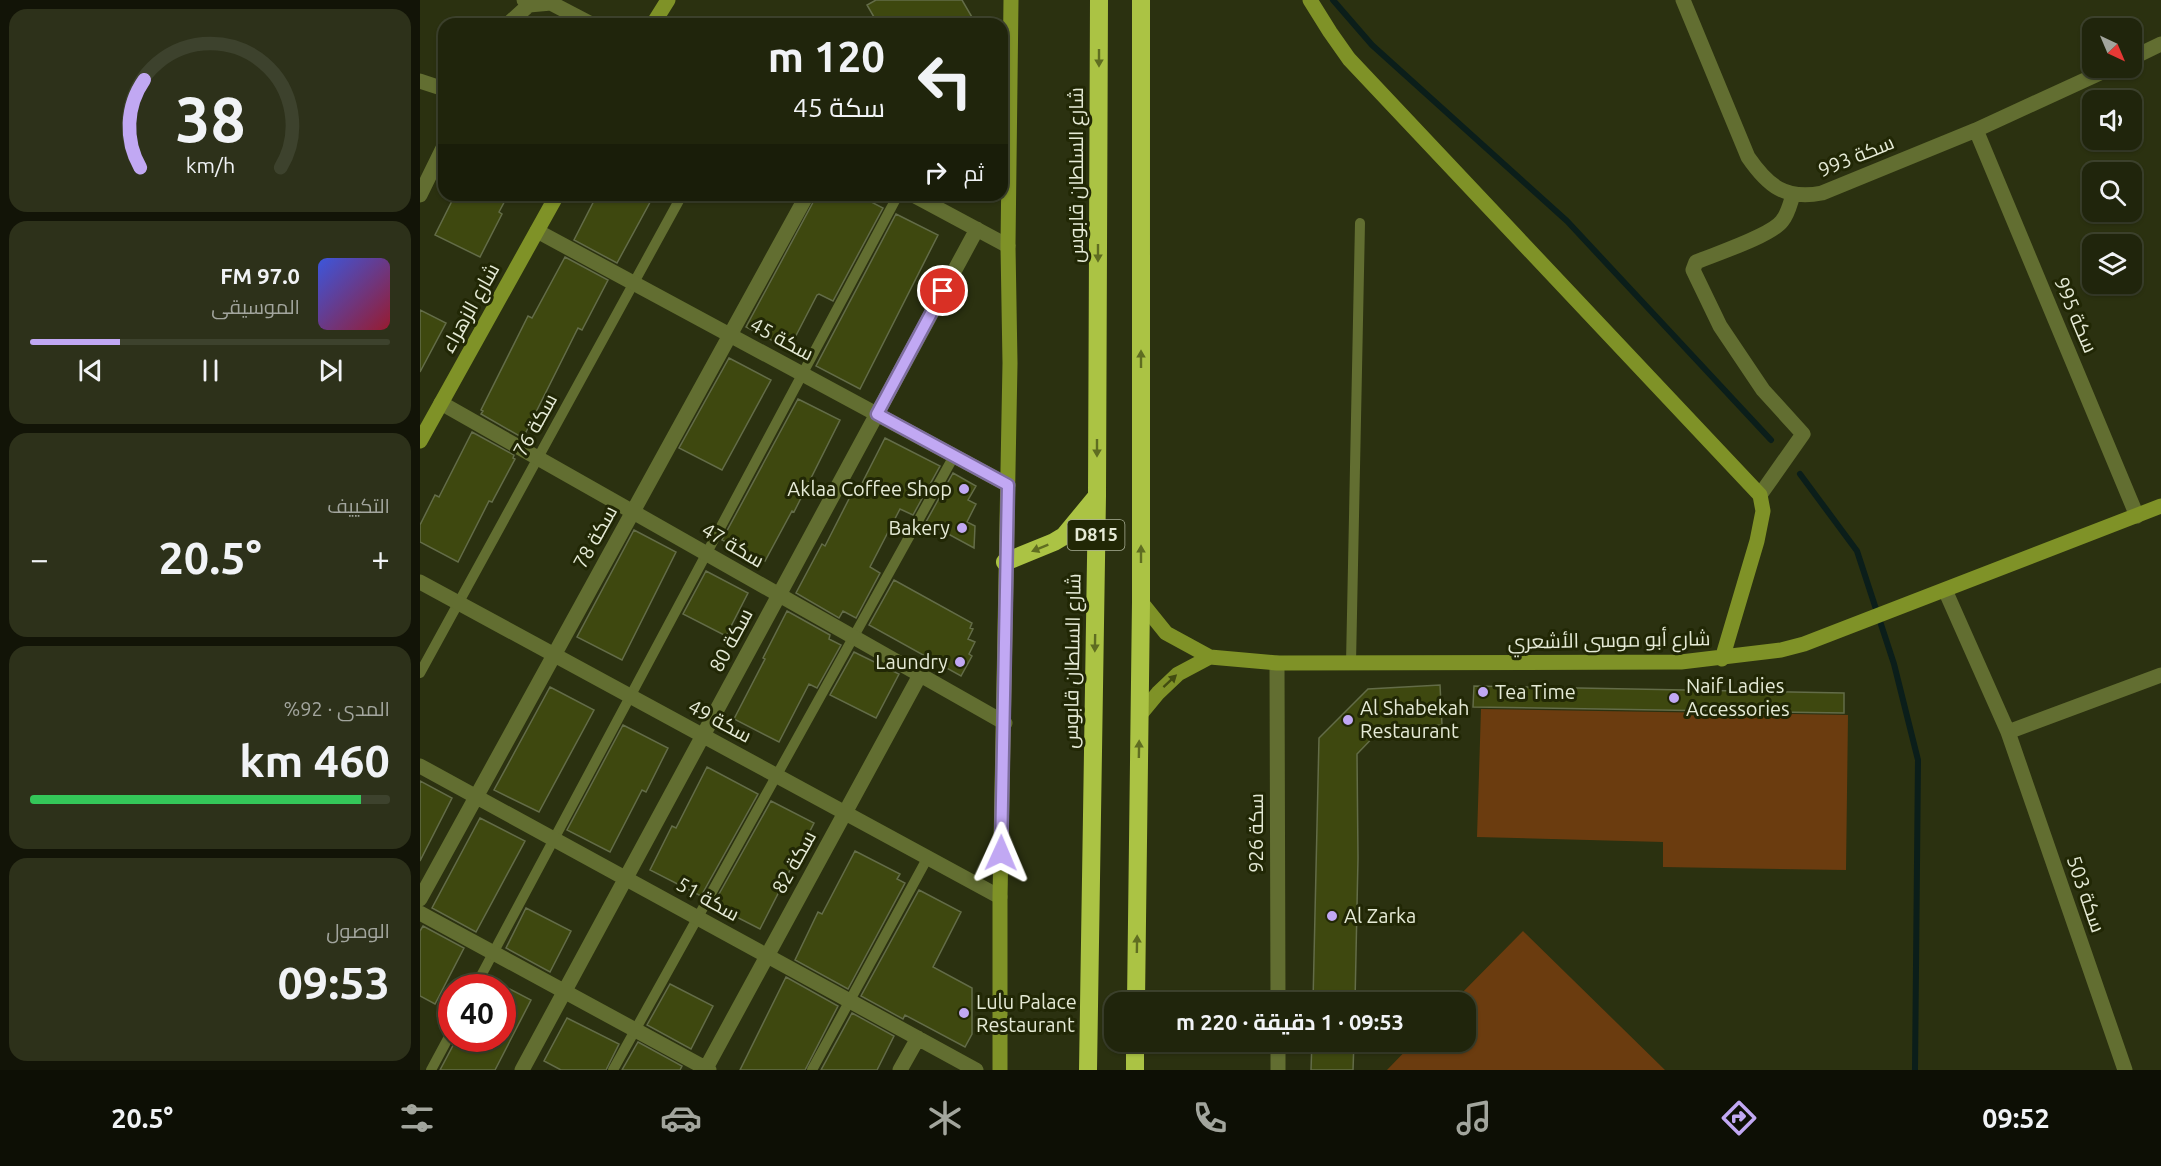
<!DOCTYPE html>
<html lang="ar">
<meta charset="utf-8">
<style>
body{margin:0;font-family:Ubuntu,Cairo,sans-serif;background:#2d311a;color:#f1f3f6;direction:rtl;height:100vh;display:flex;flex-direction:column;font-size:22px;white-space:nowrap}
*{box-sizing:border-box;margin:0}
p{font-size:20px;color:#a2a59d}
.icon{flex:none;width:33px;height:33px;fill:none;stroke:currentColor;stroke-width:2;stroke-linecap:round;stroke-linejoin:round}
.map{position:relative;flex:1;overflow:hidden;direction:ltr}
.sheet{display:flex;flex-direction:column;gap:9px;padding:9px;background:#121407;width:420px}
.sheet>*{flex:none}
.guide{position:absolute;left:18px;top:18px;width:570px;height:183px;border-radius:18px;box-shadow:0 2px 4px #0004,0 0 0 2px #3d422d;direction:rtl;background:#20250c;color:#f1f3f6;overflow:hidden}
.needle{width:39px;rotate:136deg}
.fabs{position:absolute;left:1662px;top:18px;display:grid;gap:12px}
.fabs a{display:grid;place-items:center;width:60px;height:60px;border-radius:12px;background:#20250c;box-shadow:0 2px 4px #0004,0 0 0 2px #3d422d;font-size:30px}
.speed{position:absolute;left:18px;top:974px;display:flex;gap:12px;font-size:30px;font-weight:700;text-align:center}
.speed>*{display:grid;place-content:center;width:78px;height:78px;border-radius:50%;background:#20250c;box-shadow:0 2px 4px #0004,0 0 0 2px #3d422d;line-height:1}
.speed .limit{border:9px solid #d22;background:#fff;color:#111}
.pin{position:absolute;display:grid;place-items:center;width:51px;height:51px;color:#fff;margin:-26px;border:3px solid #fff;border-radius:50%;box-shadow:0 2px 6px #0007}
.me{position:absolute;width:66px;margin:-33px;rotate:1deg;stroke-linejoin:round;filter:drop-shadow(0 0 4px #0008)}
.turn{display:flex;align-items:center;gap:21px;height:126px;padding:0 24px;font-size:27px}
.turn .icon{width:78px;height:78px;stroke-width:2.5}
.turn b{display:block;font-size:42px;line-height:51px}
.then{display:flex;align-items:center;height:57px;padding:0 24px;background:#0003;gap:12px;font-size:22px}
.big{font-size:45px;font-weight:700;line-height:1.1}
.sheet .tile{flex:1;display:flex;flex-direction:column;justify-content:center;gap:9px;min-width:0;padding:0 21px;border-radius:18px;background:#2d311a}
.sheet .dial{align-items:center;gap:0}
.dial svg{height:156px;overflow:visible;fill:none;stroke:#3d422d;stroke-width:7;stroke-linecap:round;text-anchor:middle}
.dial text{fill:#f1f3f6;stroke:none}
.song{display:flex;align-items:center;gap:18px}
.cover{width:72px;height:72px;border-radius:9px;background:linear-gradient(135deg,hsl(230 70% 55%),hsl(350 70% 35%))}
.played{height:6px;border-radius:3px;background:linear-gradient(90deg,#c1a8f3 25%,#3d422d 25%)}
.keys{display:flex;justify-content:space-around;direction:ltr}
.heat{display:flex;justify-content:space-between;align-items:center;font-size:33px;direction:ltr}
.charge{height:9px;border-radius:4px;background:linear-gradient(90deg,#34c759 92%,#3d422d 0)}
.trip{position:absolute;left:684px;top:992px;width:372px;height:60px;border-radius:18px;background:#20250c;box-shadow:0 2px 4px #0004,0 0 0 2px #3d422d;font-weight:700;line-height:60px;text-align:center;direction:rtl}
.menu{display:flex;height:96px;justify-content:space-around;align-items:center;background:#0d0f05;color:#a2a59d}
.menu .icon{width:42px;height:42px}
.menu .selected{color:#c1a8f3}
.menu b{font-size:27px;color:#f1f3f6}
main{display:flex;flex:1;min-height:0}
.map>svg:first-child{display:block}
</style>
<main>
<div class="map">
<svg width="1741" height="1070" viewBox="0 0 1741 1070">
<rect width="100%" height="100%" fill="#2b3110"/>
<path fill="#6b3c0f" d="M 1061,709 L 1428,715 L 1426,870 L 1243,867 L 1243,842 L 1057,837 Z
M 1103,931 L 1245,1070 L 967,1070 L 995,1041 L 1046,1041 L 1046,1002 L 1033,1002 Z"/>
<g fill="none" stroke-linecap="round" stroke-linejoin="round">
<path stroke="#0b1e1a" stroke-width="6" d="M 913,0 L 952,45 L 1147,221 L 1351,440
M 1380,474 L 1437,551 L 1474,664 L 1498,760 L 1495,1070"/>
</g>
<path fill="#3e480f" stroke="#636c48" stroke-width="1.5" d="M 456,0 L 542,0 L 556,24 L 458,24 L 447,5 Z
M 35,195 L 88,195 L 79,212 L 82,214 L 60,257 L 15,235 Z
M 177,195 L 234,195 L 197,263 L 154,240 Z
M 397,195 L 438,195 L 463,208 L 413,301 L 399,294 L 397,295 L 369,349 L 326,327 Z
M 476,214 L 518,235 L 440,389 L 396,366 Z
M 145,257 L 188,280 L 162,330 L 158,328 L 103,438 L 61,414 L 63,411 L 61,410 L 108,316 L 112,318 Z
M 0,310 L 26,323 L 0,372 Z
M 309,358 L 351,380 L 302,470 L 259,448 Z
M 378,399 L 420,420 L 374,512 L 372,511 L 345,561 L 302,540 Z
M 52,432 L 94,455 L 93,458 L 95,459 L 72,502 L 69,501 L 38,562 L 0,542 L 0,525 L 15,495 L 19,497 Z
M 465,438 L 520,466 L 493,515 L 480,509 L 450,567 L 460,573 L 436,618 L 423,611 L 419,618 L 376,593 L 402,544 L 405,546 L 433,491 L 437,493 Z
M 533,473 L 556,486 L 548,500 L 556,504 L 547,522 L 555,526 L 554,548 L 506,522 Z
M 214,530 L 256,552 L 202,660 L 157,637 Z
M 286,571 L 328,593 L 306,636 L 263,614 Z
M 474,580 L 552,623 L 550,628 L 553,629 L 548,639 L 555,642 L 549,654 L 552,656 L 541,676 L 449,625 Z
M 367,611 L 410,635 L 409,639 L 421,645 L 397,688 L 389,684 L 359,742 L 314,719 L 345,659 L 343,658 Z
M 434,652 L 479,674 L 456,718 L 410,695 Z
M 1020,685 L 1022,725 L 962,728 L 937,754 L 938,858 L 935,1002 L 893,1002 L 899,738 L 948,689 Z
M 1054,686 L 1424,693 L 1424,713 L 1053,707 Z
M 130,687 L 174,710 L 119,812 L 74,790 Z
M 203,725 L 248,748 L 226,792 L 222,790 L 190,852 L 147,830 Z
M 287,767 L 338,794 L 281,896 L 230,870 L 252,826 L 256,828 Z
M 0,781 L 32,798 L 0,861 Z
M 351,801 L 394,823 L 340,929 L 295,906 L 297,904 L 294,903 Z
M 60,818 L 105,841 L 56,932 L 12,908 Z
M 435,851 L 480,874 L 477,879 L 485,883 L 428,989 L 375,960 L 398,912 L 402,914 Z
M 499,890 L 541,912 L 513,967 L 552,988 L 552,1034 L 545,1047 L 485,1015 L 483,1019 L 441,996 Z
M 106,908 L 151,931 L 130,972 L 86,948 Z
M 3,926 L 44,948 L 15,1004 L 0,996 L 0,931 Z
M 366,977 L 418,1006 L 385,1070 L 320,1070 Z
M 250,984 L 293,1006 L 271,1049 L 227,1025 Z
M 82,985 L 111,1000 L 75,1070 L 20,1070 L 37,1038 L 82,1038 Z
M 432,1013 L 474,1036 L 457,1070 L 401,1070 Z
M 147,1018 L 199,1044 L 186,1070 L 141,1070 L 124,1061 Z
M 892,1041 L 934,1041 L 933,1070 L 891,1070 Z
M 218,1042 L 262,1066 L 260,1070 L 202,1070 Z"/>
<g fill="none" stroke-linecap="round" stroke-linejoin="round">
<path stroke="#626e31" stroke-width="10" d="M 931,663 L 940,223
M 0,673 L 262,195
M 55,987 L 478,195
M 11,1070 L 32,1031
M 193,1070 L 534,456
M 392,1070 L 508,857"/>
<path stroke="#626e31" stroke-width="15" d="M 104,0 L 109,5 L 131,3 L 171,24
M 1263,0 L 1328,157 C 1348,186 1365,200 1402,193 L 1556,130 L 1691,68
M 88,24 L 109,5
M 1712,58 L 1741,44
M 0,81 L 24,89
M 1556,130 L 1717,516
M 0,195 L 24,146
M 493,195 L 588,246
M 117,231 L 588,485
M 21,403 L 585,723
M 1340,495 L 1383,434 L 1343,390 L 1300,326 L 1273,270 L 1276,262 C 1295,254 1351,236 1362,221 C 1368,214 1370,204 1373,195
M 0,582 L 580,897
M 1525,590 L 1588,732 L 1705,1070
M 857,663 L 858,1002
M 1588,732 L 1741,675
M 0,766 L 556,1070
M 0,899 L 387,195
M 0,913 L 289,1070
M 858,1041 L 858,1070
M 102,1070 L 557,229
M 285,1070 L 500,675
M 480,1070 L 498,1038"/>
<path stroke="#7f9227" stroke-width="15" d="M 890,0 L 910,32 L 929,59 L 1340,495 L 1343,511 L 1337,541 L 1302,659
M 233,24 L 248,0
M 0,441 L 137,195
M 721,602 L 746,633 L 790,657 L 857,663 L 1261,662 L 1361,650 L 1384,644 L 1741,506
M 719,716 L 738,693 L 758,674 L 790,657
M 580,1070 L 580,897 L 590,363 L 588,246 L 591,0"/>
<path stroke="#abc344" stroke-width="18" d="M 585,562 L 634,542 L 644,536 L 677,496
M 716,1002 L 721,602 L 721,0
M 668,1070 L 677,496 L 679,0
M 715,1070 L 715,1041"/>
</g>
<defs><path id="oneway-solid" d="M-6-.8H1V-3.2L6.5 0L1 3.2V.8H-6Z" transform="scale(1.5)"/></defs>
<g fill="#5f6d21">
<use href="#oneway-solid" transform="translate(679 58) rotate(90)"/>
<use href="#oneway-solid" transform="translate(678 253) rotate(90)"/>
<use href="#oneway-solid" transform="translate(721 359) rotate(-90)"/>
<use href="#oneway-solid" transform="translate(677 448) rotate(90)"/>
<use href="#oneway-solid" transform="translate(620 548) rotate(158)"/>
<use href="#oneway-solid" transform="translate(721 554) rotate(-90)"/>
<use href="#oneway-solid" transform="translate(675 643) rotate(91)"/>
<use href="#oneway-solid" transform="translate(719 749) rotate(-89)"/>
<use href="#oneway-solid" transform="translate(717 944) rotate(-89)"/>
</g>
<use fill="#424c11" href="#oneway-solid" transform="translate(750 681) rotate(-43)"/>
<g fill="none" stroke-linecap="round" stroke-linejoin="round">
<g stroke="#7d6d9e" stroke-width="15">
<path id="route" d="M 523,291 L 457,414 L 588,485 L 581,853"/>
</g>
<use href="#route" stroke="#c1a8f3" stroke-width="10"/>
</g>
<g fill="#c1a8f3" stroke="#212705" stroke-width="2">
<circle cx="544" cy="489" r="6"/>
<circle cx="542" cy="528" r="6"/>
<circle cx="540" cy="662" r="6"/>
<circle cx="1063" cy="692" r="6"/>
<circle cx="1254" cy="698" r="6"/>
<circle cx="928" cy="720" r="6"/>
<circle cx="912" cy="916" r="6"/>
<circle cx="544" cy="1013" r="6"/>
</g>
<g text-anchor="middle" stroke-width="6" stroke-linejoin="round" paint-order="stroke">
<rect fill="#212705" stroke="#aab097" stroke-width="1.5" x="647.5" y="520" width="57" height="30" rx="4.5"/>
<g font-size="18" font-weight="bold" fill="#e5ead6">
<text x="676" y="541">D815</text>
</g>
<g font-size="20" fill="#e5ead6" stroke="#212705">
<text transform="translate(1436 156) rotate(-22)" y="7">سكة 993</text>
<text transform="translate(656 175) rotate(-90)" y="7">شارع السلطان قابوس</text>
<text transform="translate(50 308) rotate(-61)" y="7">شارع الزهراء</text>
<text transform="translate(1656 315) rotate(67)" y="7">سكة 995</text>
<text transform="translate(362 339) rotate(28)" y="7">سكة 45</text>
<text transform="translate(115 425) rotate(-61)" y="7">سكة 76</text>
<text transform="translate(175 537) rotate(-61)" y="7">سكة 78</text>
<text transform="translate(313 545) rotate(30)" y="7">سكة 47</text>
<text transform="translate(311 640) rotate(-62)" y="7">سكة 80</text>
<text transform="translate(1189 640) rotate(-1)" y="7">شارع أبو موسى الأشعري</text>
<text transform="translate(652 661) rotate(-89)" y="7">شارع السلطان قابوس</text>
<text transform="translate(300 721) rotate(28)" y="7">سكة 49</text>
<text transform="translate(836 833) rotate(-90)" y="7">سكة 926</text>
<text transform="translate(374 862) rotate(-61)" y="7">سكة 82</text>
<text transform="translate(1666 894) rotate(71)" y="7">سكة 503</text>
<text transform="translate(288 899) rotate(29)" y="7">سكة 51</text>
</g>
<g font-size="20" fill="#e5ead6" stroke="#212705" text-anchor="start">
<text x="532" y="496" text-anchor="end">Aklaa Coffee Shop</text>
<text x="530" y="535" text-anchor="end">Bakery</text>
<text x="528" y="669" text-anchor="end">Laundry</text>
<text x="1266" y="693">Naif Ladies<tspan x="1266" dy="23">Accessories</tspan></text>
<text x="1075" y="699">Tea Time</text>
<text x="940" y="715">Al Shabekah<tspan x="940" dy="23">Restaurant</tspan></text>
<text x="924" y="923">Al Zarka</text>
<text x="556" y="1009">Lulu Palace<tspan x="556" dy="23">Restaurant</tspan></text>
</g>
</g>
</svg>
<div class="fabs">
<a><svg class="needle" viewBox="-14 -14 28 28"><path d="M0-13l5 13h-10z" fill="#e53935"/><path d="M0 13l5-13h-10z" fill="#a2a59d"/></svg></a>
<a><svg class="icon" aria-label="sound" viewBox="0 0 24 24"><path d="M4 9h4l5-4v14l-5-4H4zM17 9q2 3 0 6"/></svg></a>
<a><svg class="icon" aria-label="search" viewBox="0 0 24 24"><circle cx="10" cy="10" r="6"/><path d="M15 15l6 6"/></svg></a>
<a><svg class="icon" aria-label="layers" viewBox="0 0 24 24"><path d="M12 4l9 5-9 5-9-5zM3 14l9 5 9-5"/></svg></a>
</div>
<div class="speed"><div class="limit">40</div></div>
<div class="pin" style="left:523px;top:291px;background:#d93025"><svg class="icon" aria-label="arrive" viewBox="0 0 24 24"><path d="M6 21V4h12l-3 4 3 4H6"/></svg></div>
<svg class="me" style="left:581px;top:853px" viewBox="-20 -20 40 40"><path d="M0-17L14 15 0 8-14 15z" fill="#c1a8f3" stroke="#fff" stroke-width="4"/></svg>
<div class="trip">09:53 · 1 دقيقة · 220 m</div>
<div class="guide">
<div class="turn"><svg class="icon" aria-label="left" viewBox="0 0 24 24"><path d="M17 20v-9H6M10 6l-5 5 5 5"/></svg><div><b>120 m</b>سكة 45</div></div>
<div class="then">ثم<svg class="icon" aria-label="right" viewBox="0 0 24 24"><path d="M7 20v-9h11M14 6l5 5-5 5"/></svg></div>
</div>
</div>
<section class="sheet">
<div class="tile dial"><svg viewBox="0 0 100 80">
<path d="M14 69A42 42 0 1 1 86 69"/>
<path d="M14 69A42 42 0 0 1 16 24" stroke="#c1a8f3"/>
<text x="50" y="56" font-size="32" font-weight="700">38</text>
<text x="50" y="72" font-size="11">km/h</text>
</svg></div>
<div class="tile">
<div class="song"><i class="cover"></i><div><b>97.0 FM</b><p>الموسيقى</p></div></div>
<div class="played"></div>
<div class="keys"><svg class="icon" aria-label="previous" viewBox="0 0 24 24"><path d="M18 5L8 12l10 7zM5 5v14"/></svg><svg class="icon" aria-label="pause" viewBox="0 0 24 24"><path d="M8 5v14M16 5v14"/></svg><svg class="icon" aria-label="next" viewBox="0 0 24 24"><path d="M6 5l10 7-10 7zM19 5v14"/></svg></div>
</div>
<div class="tile"><p>التكييف</p>
<div class="heat"><a>−</a><b class="big">20.5°</b><a>+</a></div>
</div>
<div class="tile"><p>المدى · 92%</p><b class="big">460 km</b><div class="charge"></div></div>
<div class="tile"><p>الوصول</p><b class="big">09:53</b></div>
</section>
</main>
<nav class="menu">
<b>09:52</b>
<svg class="icon selected" aria-label="directions" viewBox="0 0 24 24"><path d="M12 3l9 9-9 9-9-9zM9 14v-3h6M13 9l2 2-2 2"/></svg>
<svg class="icon" aria-label="music" viewBox="0 0 24 24"><path d="M9 18V5l10-2v13"/><circle cx="6" cy="18" r="3"/><circle cx="16" cy="16" r="3"/></svg>
<svg class="icon" aria-label="phone" viewBox="0 0 24 24"><path d="M5 4h4l2 5-3 2q2 4 5 5l2-3 5 2v4C11 20 4 13 5 4z"/></svg>
<svg class="icon" aria-label="climate" viewBox="0 0 24 24"><path d="M12 3v18M4 7l16 10M4 17L20 7"/></svg>
<svg class="icon" aria-label="car" viewBox="0 0 24 24"><path d="M5 17H2v-5l4-1 3-4h7l3 4 3 1v5h-3M9 17h6M6 11h13"/><circle cx="7" cy="17" r="2"/><circle cx="17" cy="17" r="2"/></svg>
<svg class="icon" aria-label="filters" viewBox="0 0 24 24"><path d="M4 7h16M4 17h16"/><circle cx="9" cy="7" r="2"/><circle cx="15" cy="17" r="2"/></svg>
<b>20.5°</b>
</nav>
